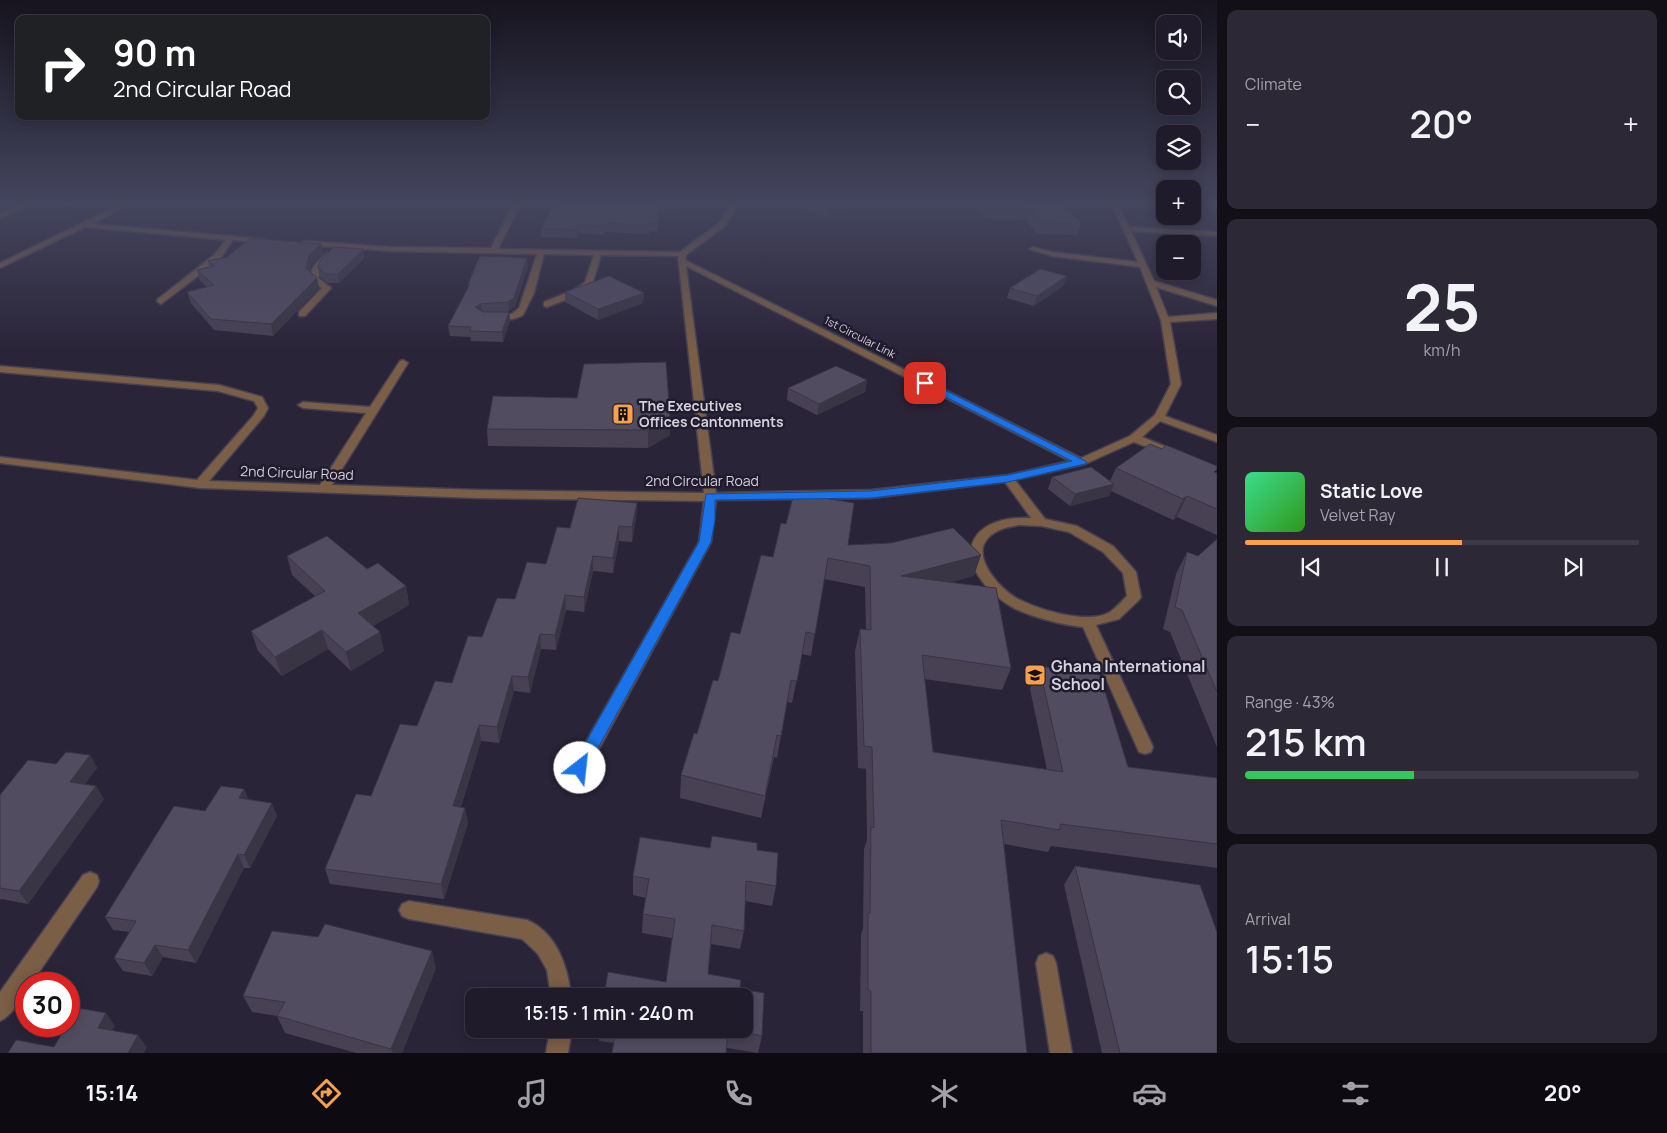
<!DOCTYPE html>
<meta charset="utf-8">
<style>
body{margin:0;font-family:Manrope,sans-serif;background:#2d2836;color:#f1f3f6;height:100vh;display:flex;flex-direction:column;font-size:19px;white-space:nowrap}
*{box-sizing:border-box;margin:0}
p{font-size:16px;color:#a2a1a8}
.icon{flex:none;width:28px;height:28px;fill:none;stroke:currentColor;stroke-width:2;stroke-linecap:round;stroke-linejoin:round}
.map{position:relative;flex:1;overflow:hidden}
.drawer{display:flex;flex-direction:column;gap:10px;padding:10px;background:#120f17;width:450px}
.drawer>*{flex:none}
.banner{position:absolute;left:15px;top:15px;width:475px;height:105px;border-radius:10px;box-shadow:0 2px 12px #0003,0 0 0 1px #3d3947;background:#202124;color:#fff;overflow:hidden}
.controls{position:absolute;left:1156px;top:15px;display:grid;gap:10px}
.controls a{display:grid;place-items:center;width:45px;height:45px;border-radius:10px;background:#201b2a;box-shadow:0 2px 12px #0003,0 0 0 1px #3d3947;font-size:25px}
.speed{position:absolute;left:15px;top:972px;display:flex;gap:10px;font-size:25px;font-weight:700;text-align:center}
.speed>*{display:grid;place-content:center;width:65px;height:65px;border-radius:50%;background:#201b2a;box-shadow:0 2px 12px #0003,0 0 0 1px #3d3947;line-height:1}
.speed .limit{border:8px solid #d22;background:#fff;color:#111}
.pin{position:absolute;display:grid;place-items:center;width:42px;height:42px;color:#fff;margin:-21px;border-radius:10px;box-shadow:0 2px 8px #0006}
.me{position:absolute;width:55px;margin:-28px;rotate:29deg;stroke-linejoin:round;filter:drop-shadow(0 0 4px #0008)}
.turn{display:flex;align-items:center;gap:18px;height:105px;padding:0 15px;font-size:22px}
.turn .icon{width:65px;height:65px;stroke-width:2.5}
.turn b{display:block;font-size:35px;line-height:42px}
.big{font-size:38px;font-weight:600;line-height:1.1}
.drawer .card{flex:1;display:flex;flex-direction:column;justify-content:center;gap:8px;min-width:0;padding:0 18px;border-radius:10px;background:#2d2836}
.drawer .dial{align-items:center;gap:0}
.dial b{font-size:65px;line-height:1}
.song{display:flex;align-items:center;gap:15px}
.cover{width:60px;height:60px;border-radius:8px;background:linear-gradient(135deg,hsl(150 70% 55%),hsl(110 70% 35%))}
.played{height:5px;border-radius:2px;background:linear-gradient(90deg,#f9a04c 55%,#3d3947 55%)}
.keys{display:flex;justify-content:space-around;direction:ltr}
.heat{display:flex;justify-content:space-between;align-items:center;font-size:28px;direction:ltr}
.charge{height:8px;border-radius:4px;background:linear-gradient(90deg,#34c759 43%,#3d3947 0)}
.trip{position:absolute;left:465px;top:988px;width:288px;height:50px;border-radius:10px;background:#201b2a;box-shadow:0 2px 12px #0003,0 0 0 1px #3d3947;font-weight:600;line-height:50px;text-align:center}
.dock{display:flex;height:80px;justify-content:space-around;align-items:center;background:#0d0b11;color:#a2a1a8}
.dock .icon{width:35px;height:35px}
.dock .current{color:#f9a04c}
.dock b{font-size:22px;color:#f1f3f6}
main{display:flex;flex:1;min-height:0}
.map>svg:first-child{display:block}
</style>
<main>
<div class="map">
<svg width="1217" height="1053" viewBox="0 0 1217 1053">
<rect width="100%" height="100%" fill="#2a2438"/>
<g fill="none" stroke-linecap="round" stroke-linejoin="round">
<g stroke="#454053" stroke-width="3">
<path id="minor" d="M 26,203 L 35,203 L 0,219 L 0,214 Z
M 123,203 L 132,203 L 93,224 L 265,239 L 269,241 L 265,243 L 233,240 L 220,259 L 161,304 L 157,301 L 158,299 L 214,255 L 226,240 L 85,227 L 0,268 L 0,263 Z
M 514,203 L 521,203 L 498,249 L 680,252 L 719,223 L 731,203 L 738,203 L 725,226 L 686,255 L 685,260 L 1081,458 L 1130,436 L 1155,415 L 1171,384 L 1161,320 L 1140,267 L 1052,256 L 1029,249 L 1033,247 L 1052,252 L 1138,262 L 1111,203 L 1117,203 L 1129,227 L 1217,232 L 1217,236 L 1131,231 L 1154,281 L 1217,300 L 1217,306 L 1156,287 L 1168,317 L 1217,313 L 1217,319 L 1170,322 L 1181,384 L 1165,416 L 1217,435 L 1217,442 L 1160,421 L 1142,437 L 1181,453 L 1183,455 L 1181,457 L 1173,457 L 1134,442 L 1085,464 L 1015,480 L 1045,519 L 1077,526 L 1113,546 L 1136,572 L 1141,597 L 1139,600 L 1119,619 L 1096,625 L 1153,747 L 1151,752 L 1145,754 L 1139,752 L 1083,627 C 1062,625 1025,616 1007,604 C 952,567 960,515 1031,518 L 1005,482 L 871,498 L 716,500 L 711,542 L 586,773 L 580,775 L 574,773 L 572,768 L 574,763 L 699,542 L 704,501 L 478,498 L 200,488 L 0,463 L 0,457 L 197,480 L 254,415 L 258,408 L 254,401 L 218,391 L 0,372 L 0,366 L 219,385 L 262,397 L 268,408 L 264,416 L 209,481 L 320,485 L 366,413 L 303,408 L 298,405 L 303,402 L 370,407 L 400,361 L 403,360 L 408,363 L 332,485 L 478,490 L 704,493 L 678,256 L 601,255 L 592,285 L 580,294 L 547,307 L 544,306 L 544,302 L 574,290 L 585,282 L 594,255 L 544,254 L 534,293 L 523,315 C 515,320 496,323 488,317 L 489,315 L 512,314 L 519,308 L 537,254 L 390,251 L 305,245 L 301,243 L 305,241 L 390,247 L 491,248 ZM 686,266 L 1070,461 L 1008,475 L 871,490 L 716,493 ZM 1019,525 L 1041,526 L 1069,532 L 1103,552 L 1123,573 L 1127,596 C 1122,601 1116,608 1110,612 C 1088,625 1040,610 1018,599 C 1001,590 970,557 988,538 C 996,529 1008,527 1019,525 Z
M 327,253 L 334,255 L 321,268 L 318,278 L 331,288 L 305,316 L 299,316 L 299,312 L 322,288 L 311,281 C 308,269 319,260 327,253 Z
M 90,872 L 97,875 L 99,881 L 97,887 L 31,984 L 26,984 C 26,996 11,1016 0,1021 L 0,992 L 83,875 Z
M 409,901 L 527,920 C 557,933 568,967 571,996 L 551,996 L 547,970 L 538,954 L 522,939 L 409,919 L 402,916 L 399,910 L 402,904 Z
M 1046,953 L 1053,956 L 1056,963 L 1072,1053 L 1050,1053 L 1036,963 L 1039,956 Z
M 550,1029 L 572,1029 L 568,1053 L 546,1053 Z"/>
</g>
<path stroke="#827d8e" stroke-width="2" stroke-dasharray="2.5 1" stroke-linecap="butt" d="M 61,203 L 84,207"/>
<use href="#minor" fill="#7a5e45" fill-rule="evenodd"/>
</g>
<path fill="#474153" d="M 554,203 L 679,203 L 677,213 L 660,215 L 657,232 L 649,231 L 649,234 L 605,232 L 604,235 L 578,233 L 576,238 L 541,237 L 541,228 Z
M 786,203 L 862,203 L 828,218 Z
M 974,203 L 1062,203 L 1081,223 L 1077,235 L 1037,234 L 1026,220 L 985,219 Z
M 321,244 L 323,254 L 311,266 L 310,272 L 317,278 L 319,288 L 273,336 L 214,330 L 191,303 L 187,292 L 207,287 L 200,281 L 197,270 L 210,267 L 208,261 Z
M 363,249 L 364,258 L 339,283 L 328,283 L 320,277 L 318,268 Z
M 528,267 L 515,307 L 509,311 L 510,321 L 503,342 L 471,341 L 470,337 L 450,336 L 448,326 L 468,288 L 468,284 Z
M 1063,286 L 1034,306 L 1007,298 L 1010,288 Z
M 565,292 L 644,293 L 643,303 L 598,320 L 565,302 Z
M 867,380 L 865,392 L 817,415 L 787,400 L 788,388 Z
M 670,418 L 670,435 L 648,448 L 488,446 L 487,429 Z
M 1116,468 L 1217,473 L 1217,535 L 1177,517 L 1173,520 L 1111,491 L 1109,496 L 1070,506 L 1048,489 L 1052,477 L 1110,481 Z
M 637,503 L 636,518 L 632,542 L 619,541 L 613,573 L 593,571 L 584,612 L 566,610 L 556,650 L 541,649 L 530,693 L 514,691 L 499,743 L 481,741 L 461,807 L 465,808 L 468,823 L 444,899 L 330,884 L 325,869 L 417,726 L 452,683 L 482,637 L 546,564 L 570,528 Z
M 1217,539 L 1217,747 L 1170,632 L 1163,629 L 1176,574 L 1187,552 L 1198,556 Z
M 848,545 L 974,576 L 951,582 L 1011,668 L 1002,690 L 924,679 L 933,752 L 1047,770 L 1030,689 L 1039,666 L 1128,767 L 1217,778 L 1217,868 L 1051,846 L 1048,852 L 1004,844 L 1027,1053 L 863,1053 L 863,1011 L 860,1011 L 861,934 L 863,928 L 864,849 L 867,840 L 866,769 L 858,768 L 855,651 L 860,629 L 866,630 L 865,587 L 824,579 L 811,656 L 802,654 L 792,703 L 787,702 L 777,758 L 774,757 L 761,818 L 680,798 L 681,775 L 718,681 L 740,634 L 773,557 Z
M 287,556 L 367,569 L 406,586 L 409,605 L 373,626 L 384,651 L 351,671 L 328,649 L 282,676 L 258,651 L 251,631 L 316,597 L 292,575 Z
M 90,755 L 97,768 L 85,784 L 96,786 L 104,799 L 28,904 L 1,899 L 0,900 L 0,795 L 56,764 Z
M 244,789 L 248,800 L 277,816 L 250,868 L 244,868 L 196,963 L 163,957 L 152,976 L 123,971 L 114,958 L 130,932 L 113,930 L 105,917 L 205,811 Z
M 710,848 L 757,850 L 776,886 L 772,906 L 745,901 L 744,931 L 740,949 L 711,944 L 708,974 L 740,989 L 762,1036 L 758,1053 L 727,1048 L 614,1043 L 599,1041 L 599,1029 L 744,1029 L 666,982 L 672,938 L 642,933 L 643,914 L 646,898 L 633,895 L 633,876 Z
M 1075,866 L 1217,1053 L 1102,1053 L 1064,885 Z
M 318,937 L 436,968 L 402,1053 L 356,1053 L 285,1033 L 277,1016 L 252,1012 L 243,996 Z"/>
<path fill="#393544" d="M 0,203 L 13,203 L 0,209 Z
M 679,203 L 677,213 L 660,215 L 657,232 L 657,223 L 660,206 Z
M 842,203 L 862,203 L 828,218 L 830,208 Z
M 578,225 L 578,233 L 576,238 L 576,230 Z
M 321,244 L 323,254 L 311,266 L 308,279 L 306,268 L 309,255 Z
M 363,249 L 364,258 L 339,283 L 338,274 Z
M 527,258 L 528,267 L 515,307 L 509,311 L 508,302 Z
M 1067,276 L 1063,286 L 1034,306 L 1037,296 Z
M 317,278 L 319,288 L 273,336 L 271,324 Z
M 644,293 L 643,303 L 598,320 L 598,309 Z
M 481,304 L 482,313 L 475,307 Z
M 509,312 L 510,321 L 503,342 L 502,332 Z
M 867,380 L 865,392 L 817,415 L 819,404 Z
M 670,418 L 670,435 L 648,448 L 648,430 Z
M 1114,484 L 1109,496 L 1070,506 L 1075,494 Z
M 1187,496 L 1177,517 L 1173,520 L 1183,499 Z
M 637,503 L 636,518 L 632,542 L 632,527 Z
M 619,526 L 619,541 L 613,573 L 613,558 Z
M 981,555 L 974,576 L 895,597 L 901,576 Z
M 593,556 L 593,571 L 584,612 L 584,597 Z
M 406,586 L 409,605 L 363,632 L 358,613 Z
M 565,595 L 566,610 L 556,650 L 555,635 Z
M 322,630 L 328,649 L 282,676 L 275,657 Z
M 380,632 L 384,651 L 351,671 L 346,652 Z
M 540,634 L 541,649 L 530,693 L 528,677 Z
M 512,676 L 514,691 L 499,743 L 497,727 Z
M 479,725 L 481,741 L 456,822 L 453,806 Z
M 90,755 L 97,768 L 77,795 L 70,782 Z
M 96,786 L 104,799 L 28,904 L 19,891 Z
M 244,789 L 250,802 L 239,798 Z
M 272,803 L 277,816 L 250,868 L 244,855 Z
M 465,808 L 468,823 L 444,899 L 441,884 Z
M 238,854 L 244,868 L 196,963 L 188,950 Z
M 155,945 L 163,957 L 152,976 L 144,963 Z
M 432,951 L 436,968 L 402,1053 L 393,1053 L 391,1049 Z
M 106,1013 L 115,1026 L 107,1040 L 98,1028 Z
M 138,1035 L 147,1047 L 144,1053 L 128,1053 Z"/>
<path fill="#524c61" stroke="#393544" d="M 554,203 L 678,203 L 677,205 L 660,206 L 657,223 L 649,223 L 649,225 L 605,223 L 604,226 L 578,225 L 576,230 L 541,228 Z
M 815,203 L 842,203 L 830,208 Z
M 986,203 L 1062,203 L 1081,223 L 1041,222 L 1029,208 L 988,207 Z
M 251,238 L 321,244 L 309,255 L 306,268 L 317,278 L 271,324 L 211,319 L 187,292 L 214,285 L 197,270 L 214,266 L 208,261 L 227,257 Z
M 334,247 L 363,249 L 338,274 L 326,274 L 318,268 L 320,261 Z
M 480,256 L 527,258 L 514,298 L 508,302 L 481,304 L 475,307 L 483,312 L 509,312 L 502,332 L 470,331 L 471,327 L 448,326 L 470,284 L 468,284 Z
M 1040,269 L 1067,276 L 1037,296 L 1010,288 Z
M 609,276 L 644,293 L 598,309 L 565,292 Z
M 666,362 L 670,418 L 648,430 L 487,429 L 493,396 L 577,398 L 584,364 Z
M 836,366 L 867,380 L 819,404 L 788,388 Z
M 1150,444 L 1162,449 L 1166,445 L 1217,466 L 1217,469 L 1214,472 L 1217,473 L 1217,509 L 1187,496 L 1183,499 L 1116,468 Z
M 1091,467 L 1114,484 L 1075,494 L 1052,477 Z
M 794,493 L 854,503 L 848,545 L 891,543 L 953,528 L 981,555 L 901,576 L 996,588 L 1011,668 L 922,655 L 933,752 L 1063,772 L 1039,666 L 1100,675 L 1128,767 L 1217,778 L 1217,844 L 1060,824 L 1060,830 L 1001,820 L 1027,1053 L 871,1053 L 871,991 L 868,990 L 868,913 L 870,913 L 871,827 L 874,828 L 872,747 L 864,746 L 860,629 L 871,630 L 870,566 L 828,558 L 815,634 L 806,632 L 797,681 L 791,680 L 781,736 L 777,735 L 765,796 L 681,775 L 694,733 L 697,734 L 713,680 L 718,681 L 731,632 L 740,634 L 761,555 L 773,557 L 781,523 L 786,524 Z
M 578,498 L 637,503 L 632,527 L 619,526 L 613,558 L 593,556 L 584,597 L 565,595 L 555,635 L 540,634 L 528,677 L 512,676 L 497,727 L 479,725 L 453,806 L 465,808 L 441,884 L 325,869 L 356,794 L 371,796 L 400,724 L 417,726 L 435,681 L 452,683 L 468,636 L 482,637 L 497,598 L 515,599 L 527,562 L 546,564 L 557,527 L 570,528 Z
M 327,536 L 367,569 L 378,563 L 406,586 L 358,613 L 380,632 L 346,652 L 322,630 L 275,657 L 251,631 L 325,591 L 287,556 Z
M 1217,539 L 1217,692 L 1182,610 L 1175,607 L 1187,552 L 1198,556 Z
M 66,752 L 90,755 L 70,782 L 96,786 L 19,891 L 0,888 L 0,795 L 28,760 L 56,764 Z
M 221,786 L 244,789 L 239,798 L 272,803 L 244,855 L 238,854 L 188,950 L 155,945 L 144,963 L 114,958 L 136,921 L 105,917 L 174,806 L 205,811 Z
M 712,836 L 757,843 L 757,850 L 778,853 L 776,886 L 746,881 L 744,931 L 712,925 L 708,974 L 741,980 L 740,989 L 764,993 L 762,1036 L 728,1029 L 726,1053 L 612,1053 L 616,1029 L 744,1029 L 744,996 L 604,996 L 608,972 L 666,982 L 675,919 L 643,914 L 649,879 L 633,876 L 640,837 L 710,848 Z
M 1075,866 L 1200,885 L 1217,932 L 1217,1053 L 1120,1053 Z
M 325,924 L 432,951 L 391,1049 L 277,1016 L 285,1002 L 243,996 L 272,931 L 318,937 Z
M 78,1008 L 106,1013 L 98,1028 L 138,1035 L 128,1053 L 8,1053 L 16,1040 L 54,1047 L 66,1026 L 69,1026 L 69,1022 Z"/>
<linearGradient id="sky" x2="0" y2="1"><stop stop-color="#17141f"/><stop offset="0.58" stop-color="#44455e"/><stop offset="1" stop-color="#44455e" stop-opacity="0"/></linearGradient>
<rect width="1217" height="351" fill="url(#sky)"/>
<path fill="#1a73e8" stroke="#114b97" d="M 925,380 L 1087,462 L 1085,464 L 1008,482 L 871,498 L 715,500 L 715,520 L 711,542 L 585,772 L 580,774 L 574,772 L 572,768 L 574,763 L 699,542 L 706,494 L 871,491 L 1008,475 L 1072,461 L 922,385 L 922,381 Z"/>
<defs>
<g id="building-square" transform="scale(1.125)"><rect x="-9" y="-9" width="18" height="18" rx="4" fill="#f9a04c" stroke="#201b2d"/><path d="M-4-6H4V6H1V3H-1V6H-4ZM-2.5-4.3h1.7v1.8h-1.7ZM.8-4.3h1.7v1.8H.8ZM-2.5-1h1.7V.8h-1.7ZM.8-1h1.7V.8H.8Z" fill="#111"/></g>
<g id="school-square" transform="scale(1.125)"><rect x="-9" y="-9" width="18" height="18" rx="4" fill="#f9a04c" stroke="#201b2d"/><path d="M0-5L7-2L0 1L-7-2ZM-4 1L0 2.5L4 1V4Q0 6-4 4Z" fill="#111"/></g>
</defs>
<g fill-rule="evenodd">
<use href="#building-square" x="623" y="414"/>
<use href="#school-square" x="1035" y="675"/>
</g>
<g text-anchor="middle" stroke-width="5" stroke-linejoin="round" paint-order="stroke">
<g font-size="11" fill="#d4d1de" stroke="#201b2d">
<text transform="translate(860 337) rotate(27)" y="4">1st Circular Link</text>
</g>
<g font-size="14" font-weight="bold" fill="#d4d1de" stroke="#201b2d" text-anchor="start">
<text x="639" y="411">The Executives<tspan x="639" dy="16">Offices Cantonments</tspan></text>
</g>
<g font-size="14" fill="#d4d1de" stroke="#201b2d">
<text transform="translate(297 473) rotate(2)" y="5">2nd Circular Road</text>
<text x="702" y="486">2nd Circular Road</text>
</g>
<g font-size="16" font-weight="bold" fill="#d4d1de" stroke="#201b2d" text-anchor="start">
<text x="1051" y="672">Ghana International<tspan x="1051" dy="18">School</tspan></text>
</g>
</g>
</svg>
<div class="controls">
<a><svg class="icon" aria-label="sound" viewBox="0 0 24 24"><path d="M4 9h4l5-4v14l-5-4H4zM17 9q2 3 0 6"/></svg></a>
<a><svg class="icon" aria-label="search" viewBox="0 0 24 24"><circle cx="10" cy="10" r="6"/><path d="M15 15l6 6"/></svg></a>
<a><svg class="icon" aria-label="layers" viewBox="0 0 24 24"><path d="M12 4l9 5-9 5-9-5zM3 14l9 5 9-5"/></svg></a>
<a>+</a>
<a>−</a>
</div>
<div class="speed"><div class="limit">30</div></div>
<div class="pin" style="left:925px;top:383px;background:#d93025"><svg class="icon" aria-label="arrive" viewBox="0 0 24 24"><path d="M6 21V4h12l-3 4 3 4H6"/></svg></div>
<svg class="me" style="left:580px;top:768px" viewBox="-20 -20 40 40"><circle r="19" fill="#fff"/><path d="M0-13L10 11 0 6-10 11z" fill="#1a73e8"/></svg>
<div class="trip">15:15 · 1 min · 240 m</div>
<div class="banner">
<div class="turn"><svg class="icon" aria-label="right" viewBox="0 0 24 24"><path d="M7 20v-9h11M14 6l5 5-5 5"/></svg><div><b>90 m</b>2nd Circular Road</div></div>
</div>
</div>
<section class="drawer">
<div class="card"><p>Climate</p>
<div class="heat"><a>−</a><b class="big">20°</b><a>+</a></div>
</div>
<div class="card dial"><b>25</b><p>km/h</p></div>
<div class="card">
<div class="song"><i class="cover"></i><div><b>Static Love</b><p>Velvet Ray</p></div></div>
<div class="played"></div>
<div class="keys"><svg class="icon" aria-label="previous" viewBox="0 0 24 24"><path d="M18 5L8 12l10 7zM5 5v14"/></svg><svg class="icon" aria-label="pause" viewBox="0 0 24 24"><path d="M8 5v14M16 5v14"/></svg><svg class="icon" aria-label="next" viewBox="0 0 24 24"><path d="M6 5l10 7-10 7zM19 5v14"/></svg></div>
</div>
<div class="card"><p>Range · 43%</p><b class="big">215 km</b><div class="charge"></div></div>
<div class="card"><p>Arrival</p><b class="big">15:15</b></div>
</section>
</main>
<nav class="dock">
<b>15:14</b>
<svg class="icon current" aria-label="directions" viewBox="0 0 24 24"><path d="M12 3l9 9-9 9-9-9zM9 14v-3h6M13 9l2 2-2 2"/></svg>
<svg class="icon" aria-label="music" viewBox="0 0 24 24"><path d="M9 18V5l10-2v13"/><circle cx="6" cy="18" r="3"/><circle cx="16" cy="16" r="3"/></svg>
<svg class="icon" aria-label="phone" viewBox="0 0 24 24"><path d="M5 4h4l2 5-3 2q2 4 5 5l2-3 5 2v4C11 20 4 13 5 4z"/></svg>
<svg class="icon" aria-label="climate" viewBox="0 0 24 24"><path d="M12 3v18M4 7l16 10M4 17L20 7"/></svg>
<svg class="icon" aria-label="car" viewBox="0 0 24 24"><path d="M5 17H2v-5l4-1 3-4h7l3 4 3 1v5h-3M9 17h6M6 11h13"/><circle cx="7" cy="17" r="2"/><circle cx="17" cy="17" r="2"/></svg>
<svg class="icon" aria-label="filters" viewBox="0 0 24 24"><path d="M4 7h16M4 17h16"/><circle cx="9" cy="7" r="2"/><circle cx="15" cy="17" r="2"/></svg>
<b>20°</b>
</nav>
